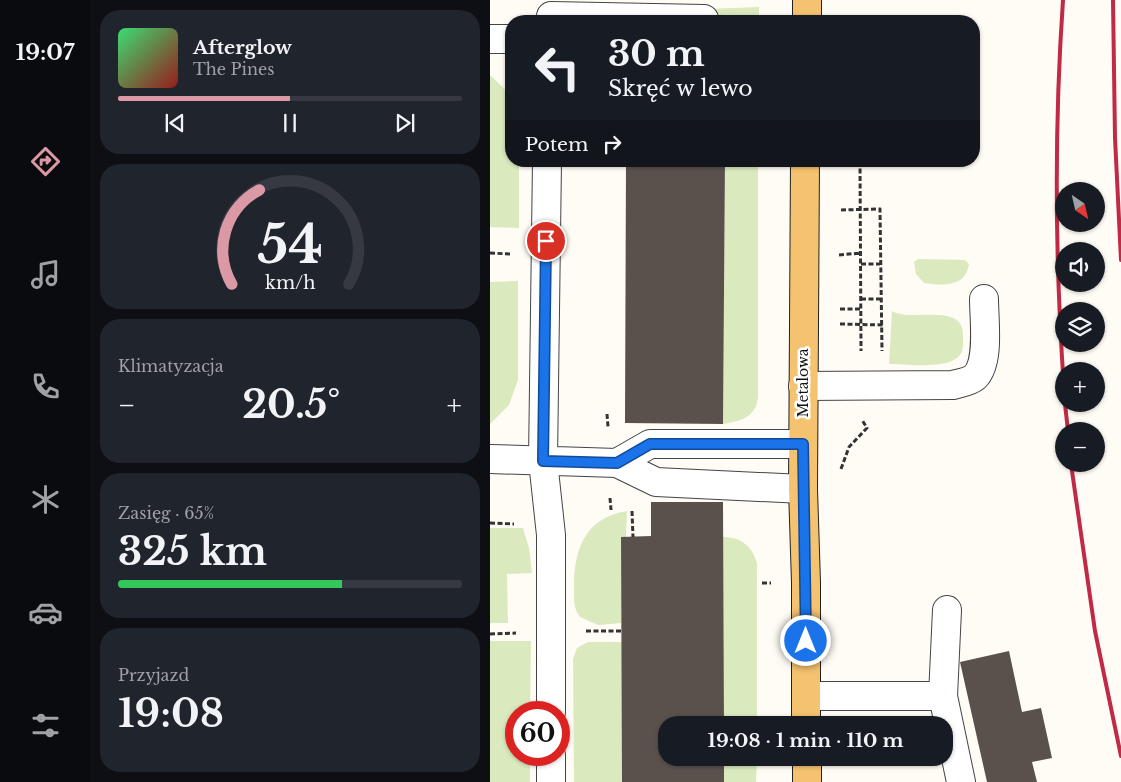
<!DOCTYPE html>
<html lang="pl">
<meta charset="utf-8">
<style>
body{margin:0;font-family:"Libre Baskerville",serif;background:#20242c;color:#f1f3f6;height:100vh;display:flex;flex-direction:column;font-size:19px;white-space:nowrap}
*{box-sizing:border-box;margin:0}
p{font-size:16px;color:#9ea1a6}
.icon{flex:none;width:28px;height:28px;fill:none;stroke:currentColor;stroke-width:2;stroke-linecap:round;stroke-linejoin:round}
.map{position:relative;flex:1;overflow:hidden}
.panel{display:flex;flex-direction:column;gap:10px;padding:10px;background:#0d0f14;width:400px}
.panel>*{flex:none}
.top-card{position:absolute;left:15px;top:15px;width:475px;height:152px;border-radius:20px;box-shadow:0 1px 4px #0004;background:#171b24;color:#f1f3f6;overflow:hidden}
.needle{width:32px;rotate:146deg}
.controls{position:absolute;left:565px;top:182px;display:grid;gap:10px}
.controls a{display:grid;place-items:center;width:50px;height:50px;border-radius:50%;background:#171b24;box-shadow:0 1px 4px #0004;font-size:25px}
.speed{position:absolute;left:15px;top:701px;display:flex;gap:10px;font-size:25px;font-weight:700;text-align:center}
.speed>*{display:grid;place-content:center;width:65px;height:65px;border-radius:50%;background:#171b24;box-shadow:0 1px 4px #0004;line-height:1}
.speed .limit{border:8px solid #d22;background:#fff;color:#111}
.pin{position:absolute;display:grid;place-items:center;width:42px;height:42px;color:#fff;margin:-21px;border:2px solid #fff;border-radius:50%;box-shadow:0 1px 5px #0007}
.me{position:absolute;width:55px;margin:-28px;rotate:0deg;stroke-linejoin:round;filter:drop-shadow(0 0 4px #0008)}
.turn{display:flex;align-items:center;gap:18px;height:105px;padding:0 20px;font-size:22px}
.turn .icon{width:65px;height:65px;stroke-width:2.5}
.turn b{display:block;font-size:35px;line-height:42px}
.then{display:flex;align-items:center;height:48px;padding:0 20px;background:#0003;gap:10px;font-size:19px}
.big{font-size:38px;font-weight:700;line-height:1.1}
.panel .tile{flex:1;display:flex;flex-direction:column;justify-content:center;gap:8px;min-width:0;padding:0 18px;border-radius:20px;background:#20242c}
.panel .dial{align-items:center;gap:0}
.dial svg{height:130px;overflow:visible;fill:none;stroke:#363941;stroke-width:7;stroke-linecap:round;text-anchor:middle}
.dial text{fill:#f1f3f6;stroke:none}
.song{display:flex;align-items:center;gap:15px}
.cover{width:60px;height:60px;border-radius:8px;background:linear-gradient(135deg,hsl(140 70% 55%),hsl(0 70% 35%))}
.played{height:5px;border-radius:2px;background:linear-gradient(90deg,#db99a6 50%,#363941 50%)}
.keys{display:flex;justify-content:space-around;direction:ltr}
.heat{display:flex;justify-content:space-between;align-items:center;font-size:28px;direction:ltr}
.charge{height:8px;border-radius:4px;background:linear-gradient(90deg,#34c759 65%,#363941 0)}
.trip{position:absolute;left:168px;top:716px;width:295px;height:50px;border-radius:20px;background:#171b24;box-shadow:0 1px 4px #0004;font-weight:700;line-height:50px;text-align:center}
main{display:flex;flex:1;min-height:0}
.tab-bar{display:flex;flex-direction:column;width:90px;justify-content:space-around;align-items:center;background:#090b0e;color:#9ea1a6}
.tab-bar .icon{width:35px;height:35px}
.tab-bar .current{color:#db99a6}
.tab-bar b{font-size:22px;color:#f1f3f6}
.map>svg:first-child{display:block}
</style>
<main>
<nav class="tab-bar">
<b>19:07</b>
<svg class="icon current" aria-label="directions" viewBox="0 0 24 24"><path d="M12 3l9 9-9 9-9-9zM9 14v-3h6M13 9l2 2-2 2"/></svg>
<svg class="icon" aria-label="music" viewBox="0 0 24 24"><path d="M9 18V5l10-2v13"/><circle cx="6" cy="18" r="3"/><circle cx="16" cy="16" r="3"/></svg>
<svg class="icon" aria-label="phone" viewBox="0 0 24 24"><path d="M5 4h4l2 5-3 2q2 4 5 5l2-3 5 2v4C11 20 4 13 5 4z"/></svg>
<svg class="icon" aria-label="climate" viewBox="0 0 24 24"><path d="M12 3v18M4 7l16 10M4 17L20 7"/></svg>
<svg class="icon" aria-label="car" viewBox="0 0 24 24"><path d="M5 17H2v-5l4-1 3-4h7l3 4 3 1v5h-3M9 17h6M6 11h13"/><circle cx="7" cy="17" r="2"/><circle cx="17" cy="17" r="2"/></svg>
<svg class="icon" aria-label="filters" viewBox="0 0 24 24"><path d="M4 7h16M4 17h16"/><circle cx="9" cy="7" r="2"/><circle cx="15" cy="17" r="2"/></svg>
</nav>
<section class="panel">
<div class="tile">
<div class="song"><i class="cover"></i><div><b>Afterglow</b><p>The Pines</p></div></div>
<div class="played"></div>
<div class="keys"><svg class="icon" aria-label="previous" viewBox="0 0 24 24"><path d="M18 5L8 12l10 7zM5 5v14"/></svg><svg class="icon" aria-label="pause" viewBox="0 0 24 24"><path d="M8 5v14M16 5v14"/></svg><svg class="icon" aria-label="next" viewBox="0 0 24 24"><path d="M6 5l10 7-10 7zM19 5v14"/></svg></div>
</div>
<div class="tile dial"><svg viewBox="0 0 100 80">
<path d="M14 69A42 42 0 1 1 86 69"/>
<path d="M14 69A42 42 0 0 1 31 11" stroke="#db99a6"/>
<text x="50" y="56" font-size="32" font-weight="700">54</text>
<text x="50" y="72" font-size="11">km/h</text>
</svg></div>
<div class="tile"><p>Klimatyzacja</p>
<div class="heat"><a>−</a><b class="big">20.5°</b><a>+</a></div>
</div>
<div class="tile"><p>Zasięg · 65%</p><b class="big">325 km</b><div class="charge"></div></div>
<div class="tile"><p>Przyjazd</p><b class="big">19:08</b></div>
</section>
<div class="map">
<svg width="631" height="782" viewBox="0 0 631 782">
<rect width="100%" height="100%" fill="#fffcf5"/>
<path fill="#daeabe" d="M 269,7 L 269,21 L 218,21 L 218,9 Z
M 0,75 L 21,95 L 21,161 L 29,161 L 29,228 L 0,227 Z
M 235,161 L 268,161 L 268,396 C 267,417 251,421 233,424 Z
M 428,259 L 475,260 L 479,264 C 476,287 453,286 434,283 L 426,274 L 424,262 Z
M 28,281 L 28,380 L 19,405 L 0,424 L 0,282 Z
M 402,311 C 421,323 474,301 473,336 C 473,343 474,350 470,355 C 459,370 416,364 399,364 Z
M 137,511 L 136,537 L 131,538 L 131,623 L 108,625 L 90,617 C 83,608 84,599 84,588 C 84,550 94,518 137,511 Z
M 0,528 L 33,528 L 39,548 L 42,573 L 17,574 L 18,623 L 0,623 Z
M 233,537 C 251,537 262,546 267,563 L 267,725 L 234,725 Z
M 0,641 L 41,641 L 40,712 L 26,712 L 26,755 L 40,755 L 40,782 L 0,782 Z
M 98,642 L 132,642 L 132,782 L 84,782 L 83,659 L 87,648 Z
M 234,758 L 267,758 L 266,782 L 234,782 Z"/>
<path fill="#5a514d" d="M 136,161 L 235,161 L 233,424 L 135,423 Z
M 161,502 L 233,502 L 234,725 L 176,725 L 176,758 L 234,758 L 234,782 L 132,782 L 131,537 L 161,536 Z
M 519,651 L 532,712 L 551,708 L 562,758 L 542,762 L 547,782 L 497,782 L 470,662 Z"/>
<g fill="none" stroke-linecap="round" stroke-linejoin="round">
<g stroke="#444" stroke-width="30">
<path id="minor" d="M 61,16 L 214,19
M 0,39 L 21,39
M 57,161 L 53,461 L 61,535 L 61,712
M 313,386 L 463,385 C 470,383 479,382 485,377 C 500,362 494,320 494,299
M 0,459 L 127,463 L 166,482 L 313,489
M 127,463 L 160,444 L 313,444
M 316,696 L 453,696 L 471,782
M 453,696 L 457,610
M 61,782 L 61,755"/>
</g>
<g stroke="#222" stroke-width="30">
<path id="major" d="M 317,21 L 317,0
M 315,161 L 313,489 L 316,583 L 316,725
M 317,758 L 317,782"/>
</g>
<path stroke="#333" stroke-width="3" stroke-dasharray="5 2.5" stroke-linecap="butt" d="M 370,161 L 371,351
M 351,210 L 390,209 L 392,351
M 0,253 L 20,254
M 349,255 L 371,253
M 371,264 L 390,264
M 371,299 L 390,299
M 350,309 L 371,309
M 350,324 L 393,325
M 117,414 L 118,427
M 351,469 L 359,447 L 377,428 L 372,420
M 120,498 L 121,510
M 142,511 L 143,537
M 0,523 L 24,524
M 272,583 L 281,583
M 96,631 L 131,631
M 0,634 L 26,633"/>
<use href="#minor" stroke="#fff" stroke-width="28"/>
<use href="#major" stroke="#f5c36f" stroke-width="28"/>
<path stroke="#c02a44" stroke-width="4" d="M 573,0 C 564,130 565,259 574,389
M 623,0 L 625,138 L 631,260
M 575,404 L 578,431
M 581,464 L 605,631 L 631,756"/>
</g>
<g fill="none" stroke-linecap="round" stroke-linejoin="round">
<g stroke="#114b97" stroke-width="12">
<path id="route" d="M 56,241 L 53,461 L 127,463 L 160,444 L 313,444 L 316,641"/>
</g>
<use href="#route" stroke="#1a73e8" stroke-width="9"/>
</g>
<g text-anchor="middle" stroke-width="5" stroke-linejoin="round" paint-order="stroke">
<g font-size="14" fill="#111" stroke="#fff">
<text transform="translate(313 383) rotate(-90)" y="5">Metalowa</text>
</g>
</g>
</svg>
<div class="controls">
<a><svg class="needle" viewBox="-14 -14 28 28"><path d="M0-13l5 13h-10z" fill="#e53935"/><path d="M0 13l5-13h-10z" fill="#9ea1a6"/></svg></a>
<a><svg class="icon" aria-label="sound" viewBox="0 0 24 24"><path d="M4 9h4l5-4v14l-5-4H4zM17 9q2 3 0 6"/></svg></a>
<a><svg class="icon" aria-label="layers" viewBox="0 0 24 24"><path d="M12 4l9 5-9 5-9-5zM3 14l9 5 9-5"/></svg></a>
<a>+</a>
<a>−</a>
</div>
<div class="speed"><div class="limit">60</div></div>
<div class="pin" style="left:56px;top:241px;background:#d93025"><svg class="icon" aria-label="arrive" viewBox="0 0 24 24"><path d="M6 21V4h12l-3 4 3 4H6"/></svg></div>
<svg class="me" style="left:316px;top:641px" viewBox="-20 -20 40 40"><circle r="17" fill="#1a73e8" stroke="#fff" stroke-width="3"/><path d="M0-11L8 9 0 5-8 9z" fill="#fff"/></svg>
<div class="trip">19:08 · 1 min · 110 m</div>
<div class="top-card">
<div class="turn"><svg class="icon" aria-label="left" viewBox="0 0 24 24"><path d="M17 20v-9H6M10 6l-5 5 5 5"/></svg><div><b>30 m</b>Skręć w lewo</div></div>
<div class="then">Potem<svg class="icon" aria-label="right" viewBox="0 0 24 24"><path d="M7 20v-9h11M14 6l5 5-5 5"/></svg></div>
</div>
</div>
</main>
